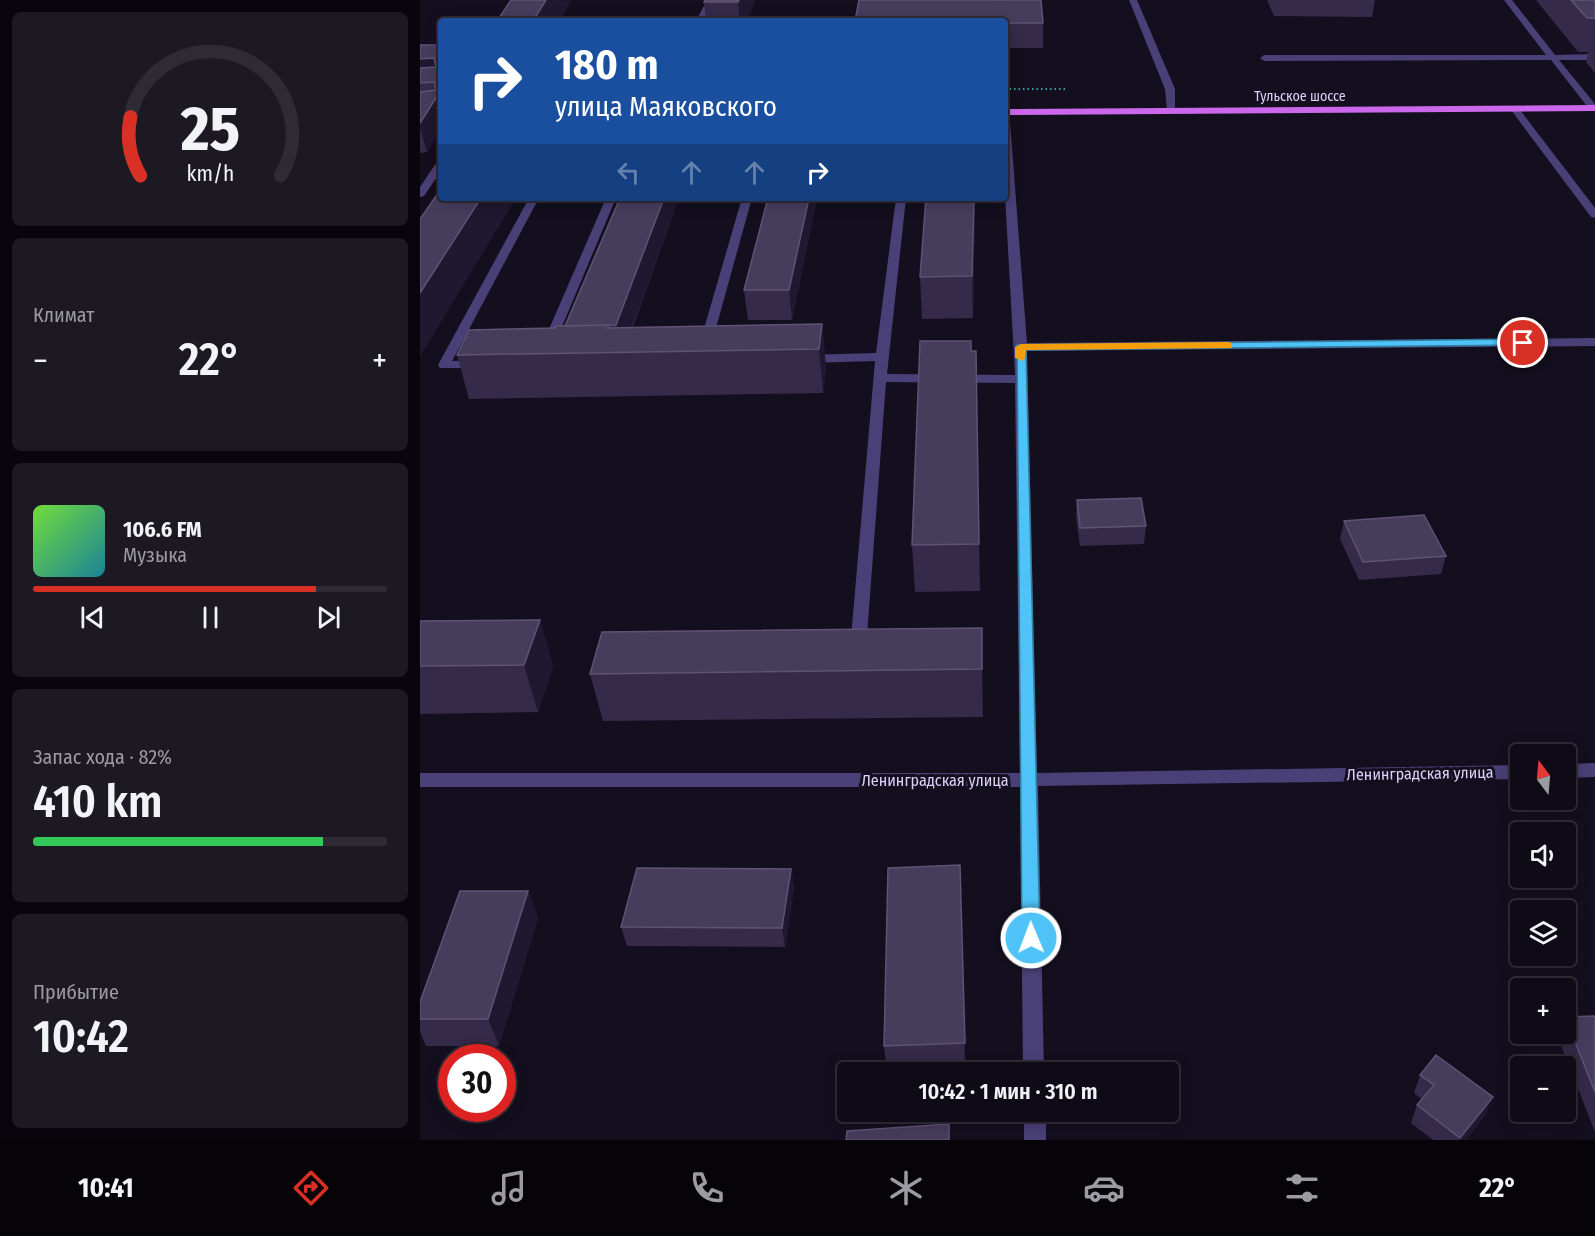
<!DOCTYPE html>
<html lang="ru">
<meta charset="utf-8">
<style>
body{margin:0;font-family:"Fira Sans Condensed",sans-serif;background:#1c1923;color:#f1f3f6;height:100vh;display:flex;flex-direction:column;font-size:22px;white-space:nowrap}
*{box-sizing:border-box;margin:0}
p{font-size:20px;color:#9b9ba1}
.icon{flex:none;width:33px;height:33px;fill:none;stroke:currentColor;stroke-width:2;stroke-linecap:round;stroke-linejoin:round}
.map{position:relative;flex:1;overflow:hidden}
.panel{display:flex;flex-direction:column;gap:12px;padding:12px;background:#08060c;width:420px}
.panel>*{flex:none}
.guide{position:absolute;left:18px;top:18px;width:570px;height:183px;border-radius:6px;box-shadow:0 3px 15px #0003,0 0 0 2px #2e2b35;background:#1a4fa0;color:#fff;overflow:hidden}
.needle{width:39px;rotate:344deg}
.controls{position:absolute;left:1090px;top:744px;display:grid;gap:12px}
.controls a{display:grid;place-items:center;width:66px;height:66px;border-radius:6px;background:#0e0b16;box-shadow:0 3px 15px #0003,0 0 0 2px #2e2b35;font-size:30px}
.speed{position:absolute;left:18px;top:1044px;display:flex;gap:12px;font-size:30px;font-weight:700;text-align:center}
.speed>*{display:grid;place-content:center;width:78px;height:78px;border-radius:50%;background:#0e0b16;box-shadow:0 3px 15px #0003,0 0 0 2px #2e2b35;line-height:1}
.speed .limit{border:9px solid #d22;background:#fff;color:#111}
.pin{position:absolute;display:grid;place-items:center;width:51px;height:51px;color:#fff;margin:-26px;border:3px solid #fff;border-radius:50%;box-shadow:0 2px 6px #0007}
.me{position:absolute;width:66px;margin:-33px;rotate:359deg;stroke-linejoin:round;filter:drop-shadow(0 0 4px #0008)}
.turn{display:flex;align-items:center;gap:21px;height:126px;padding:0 18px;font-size:27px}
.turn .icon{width:78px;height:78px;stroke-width:2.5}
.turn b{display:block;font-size:42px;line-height:51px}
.lanes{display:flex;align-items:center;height:57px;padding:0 18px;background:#0003;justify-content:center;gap:30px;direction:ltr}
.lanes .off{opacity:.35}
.big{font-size:45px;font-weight:600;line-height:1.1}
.panel .card{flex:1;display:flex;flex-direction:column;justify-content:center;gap:9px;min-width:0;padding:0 21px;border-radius:9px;background:#1c1923}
.panel .dial{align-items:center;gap:0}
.dial svg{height:156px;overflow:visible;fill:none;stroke:#2e2b35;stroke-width:7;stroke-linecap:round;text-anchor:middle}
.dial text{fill:#f1f3f6;stroke:none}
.song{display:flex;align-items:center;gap:18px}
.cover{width:72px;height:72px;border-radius:9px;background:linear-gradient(135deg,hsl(100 70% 55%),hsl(190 70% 35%))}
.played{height:6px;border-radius:3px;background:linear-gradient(90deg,#d93025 80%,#2e2b35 80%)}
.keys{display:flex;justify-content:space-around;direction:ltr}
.heat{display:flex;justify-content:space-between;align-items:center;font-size:33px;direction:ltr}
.charge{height:9px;border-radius:4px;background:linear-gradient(90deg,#34c759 82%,#2e2b35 0)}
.trip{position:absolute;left:417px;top:1062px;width:342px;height:60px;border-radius:6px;background:#0e0b16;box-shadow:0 3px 15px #0003,0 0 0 2px #2e2b35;font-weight:600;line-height:60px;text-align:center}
.tabs{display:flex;height:96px;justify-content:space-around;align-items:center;background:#060409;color:#9b9ba1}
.tabs .icon{width:42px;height:42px}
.tabs .current{color:#d93025}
.tabs b{font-size:27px;color:#f1f3f6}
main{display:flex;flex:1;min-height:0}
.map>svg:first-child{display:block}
</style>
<main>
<section class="panel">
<div class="card dial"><svg viewBox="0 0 100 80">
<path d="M14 69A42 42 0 1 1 86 69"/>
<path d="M14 69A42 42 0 0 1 9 39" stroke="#d93025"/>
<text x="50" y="56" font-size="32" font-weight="700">25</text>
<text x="50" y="72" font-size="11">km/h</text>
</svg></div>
<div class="card"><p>Климат</p>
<div class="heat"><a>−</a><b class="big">22°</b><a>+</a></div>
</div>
<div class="card">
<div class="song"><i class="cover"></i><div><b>106.6 FM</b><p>Музыка</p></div></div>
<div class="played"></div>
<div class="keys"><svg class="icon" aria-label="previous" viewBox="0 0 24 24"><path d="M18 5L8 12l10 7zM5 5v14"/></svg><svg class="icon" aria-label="pause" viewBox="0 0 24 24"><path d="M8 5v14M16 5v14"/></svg><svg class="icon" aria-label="next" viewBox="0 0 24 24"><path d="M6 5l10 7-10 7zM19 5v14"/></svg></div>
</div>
<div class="card"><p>Запас хода · 82%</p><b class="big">410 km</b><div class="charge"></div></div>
<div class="card"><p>Прибытие</p><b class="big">10:42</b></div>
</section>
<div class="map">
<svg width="1175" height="1140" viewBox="0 0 1175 1140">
<rect width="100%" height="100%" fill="#130f1e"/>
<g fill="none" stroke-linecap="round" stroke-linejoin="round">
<path stroke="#3d9ca2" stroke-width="2" stroke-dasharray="1.5 3" stroke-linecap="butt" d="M 585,89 L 647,89"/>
<path fill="#494077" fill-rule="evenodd" d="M 287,0 L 295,0 L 284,21 L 276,21 Z
M 709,0 L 717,0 L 755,89 L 755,112 L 747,110 L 745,89 Z
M 1084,0 L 1092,0 L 1135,55 L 1175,54 L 1175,60 L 1139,60 L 1175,104 L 1175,110 L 1170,110 L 1131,60 L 844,61 L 840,58 L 844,55 L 1126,55 Z
M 1091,106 L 1097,106 L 1175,208 L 1175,218 L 1171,217 L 1091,110 Z
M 585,119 L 590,122 L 607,343 L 1175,338 L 1175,346 L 607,351 L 617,773 L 1101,765 L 1101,779 L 618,786 L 624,1072 L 603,1072 L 600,787 L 0,787 L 0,773 L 600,773 L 595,383 L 466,382 L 446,649 L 438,654 L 430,649 L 455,361 L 386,363 L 380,359 L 386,355 L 456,353 L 476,198 L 486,198 L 467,374 L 595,375 L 585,195 Z
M 21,161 L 21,171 L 4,196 L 0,197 L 0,187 L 17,162 Z
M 109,198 L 119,198 L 32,361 L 60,360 L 66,364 L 60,368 L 20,368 L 18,365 Z
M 186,198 L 196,198 L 138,336 L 132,340 L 128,339 L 126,336 Z
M 322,198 L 332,198 L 291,346 L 285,350 L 281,349 L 279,346 Z
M 1175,763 L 1175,777 L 1146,778 L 1146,764 Z
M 604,1112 L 626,1112 L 626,1140 L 604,1140 Z"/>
<path fill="#ca67eb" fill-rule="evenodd" d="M 1175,105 L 1175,111 L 585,115 L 585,109 Z"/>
</g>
<path fill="#352a49" d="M 335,0 L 327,21 L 286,21 L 284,2 Z
M 847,0 L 955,0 L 952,17 L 854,16 Z
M 1116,0 L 1175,0 L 1175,73 L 1166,62 L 1168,52 L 1158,52 Z
M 585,21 L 623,23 L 623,48 L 585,48 Z
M 0,45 L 21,45 L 21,129 L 7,152 L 0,153 Z
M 259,198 L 213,327 L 402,324 L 406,367 L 403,393 L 49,399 L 37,355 L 145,326 Z
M 397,198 L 372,320 L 328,320 L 324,290 Z
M 555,198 L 553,318 L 502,319 L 500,277 Z
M 551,351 L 556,351 L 560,591 L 495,592 L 492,545 Z
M 657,500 L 726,526 L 724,544 L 660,546 L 656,517 Z
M 924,521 L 1026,556 L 1021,574 L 939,580 L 920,539 Z
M 120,620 L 133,667 L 118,712 L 0,714 L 0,621 Z
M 562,628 L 563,717 L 183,721 L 170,674 Z
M 540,865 L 545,1061 L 466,1064 L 464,1046 Z
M 371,869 L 374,888 L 365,947 L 207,946 L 201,927 Z
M 108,891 L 118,918 L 79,1046 L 6,1046 L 0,1032 L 0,1002 Z
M 1175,1016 L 1175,1132 L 1137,1035 L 1138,1034 L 1146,1034 L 1146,1017 Z
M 1000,1075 L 1065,1115 L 1046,1140 L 1013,1140 L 991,1123 L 997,1105 L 1002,1099 L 994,1093 Z"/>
<path fill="#201730" d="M 126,0 L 152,0 L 140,21 L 113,21 Z
M 319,0 L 335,0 L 327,21 L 320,21 L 318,2 Z
M 14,58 L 21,84 L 14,82 L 0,83 L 0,59 Z
M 21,90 L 21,129 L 7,152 L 0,128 L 0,123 Z
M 61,198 L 96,198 L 0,357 L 0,293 Z
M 244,198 L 259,198 L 203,352 L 201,352 L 196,325 Z
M 389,198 L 397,198 L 372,320 L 369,290 Z
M 554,198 L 555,198 L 553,318 L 552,276 Z
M 402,324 L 406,367 L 403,393 L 399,349 Z
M 120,620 L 133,667 L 118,712 L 104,665 Z
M 562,628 L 563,676 L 563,717 L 562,669 Z
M 371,869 L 374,888 L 365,947 L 362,928 Z
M 108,891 L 118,918 L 79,1046 L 68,1019 Z
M 1073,1097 L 1065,1115 L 1046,1140 L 1039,1140 Z"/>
<path fill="#463c5c" stroke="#5e5375" stroke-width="1.5" d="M 91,0 L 126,0 L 113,21 L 77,21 Z
M 285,0 L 319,0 L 318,2 L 284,2 Z
M 439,0 L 621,0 L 623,23 L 585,23 L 585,21 L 435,21 Z
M 1151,0 L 1175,0 L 1175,18 L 1167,18 Z
M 0,45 L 21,45 L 21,90 L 0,123 L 0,92 L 16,90 L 14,82 L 0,83 L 0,68 L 16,67 L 14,58 L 0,59 Z
M 21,189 L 21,198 L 61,198 L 0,293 L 0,219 Z
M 200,198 L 244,198 L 196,325 L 145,326 Z
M 348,198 L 389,198 L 369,290 L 324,290 Z
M 506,198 L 554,198 L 552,276 L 500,277 Z
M 402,324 L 399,349 L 37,355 L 49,330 L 135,328 L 136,326 L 189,325 L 188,328 Z
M 500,341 L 551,341 L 551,351 L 556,351 L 559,544 L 492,545 Z
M 721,498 L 726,526 L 660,528 L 657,500 Z
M 1004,515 L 1026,556 L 943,562 L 924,521 Z
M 120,620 L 104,665 L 0,666 L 0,621 Z
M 562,628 L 562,669 L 170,674 L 182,632 Z
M 540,865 L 545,1043 L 464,1046 L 468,868 Z
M 217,868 L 371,869 L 362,928 L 201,927 Z
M 40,891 L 108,891 L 68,1019 L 0,1019 L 0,1002 Z
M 1175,1016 L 1175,1092 L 1146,1019 L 1146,1017 Z
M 1016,1055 L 1073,1097 L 1040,1138 L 997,1105 L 1014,1085 L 1000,1075 Z
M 529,1124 L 529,1140 L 426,1140 L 427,1131 Z"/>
<path fill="#4fc3f7" stroke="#337fa1" stroke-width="1.5" d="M 1103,339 L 1107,340 L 1107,345 L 606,350 L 620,938 L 617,943 L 611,945 L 605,943 L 602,938 L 597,345 Z"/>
<path fill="#f59e0b" d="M 808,342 L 812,343 L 812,348 L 606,350 L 604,361 L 595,358 L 595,347 L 601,344 Z"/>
<g text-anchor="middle" stroke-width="6" stroke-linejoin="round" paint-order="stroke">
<g font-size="14" fill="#dbd2f9" stroke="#130f1e">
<text x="880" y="101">Тульское шоссе</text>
</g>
<g font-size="16" fill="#dbd2f9" stroke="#130f1e">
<text transform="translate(1000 773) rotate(-1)" y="6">Ленинградская улица</text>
<text x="515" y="786">Ленинградская улица</text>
</g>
</g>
</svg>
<div class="controls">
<a><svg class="needle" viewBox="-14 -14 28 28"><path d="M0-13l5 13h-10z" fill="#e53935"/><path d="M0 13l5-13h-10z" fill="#9b9ba1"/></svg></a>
<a><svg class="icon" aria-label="sound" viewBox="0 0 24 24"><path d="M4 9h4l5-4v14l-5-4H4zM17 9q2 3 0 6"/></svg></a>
<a><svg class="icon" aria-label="layers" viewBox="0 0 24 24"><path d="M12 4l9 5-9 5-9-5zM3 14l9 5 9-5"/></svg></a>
<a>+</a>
<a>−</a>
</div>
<div class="speed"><div class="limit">30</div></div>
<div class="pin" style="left:1103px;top:343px;background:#d93025"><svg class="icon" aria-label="arrive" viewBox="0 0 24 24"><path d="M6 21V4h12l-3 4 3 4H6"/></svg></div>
<svg class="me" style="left:611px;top:938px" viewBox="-20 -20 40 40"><circle r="17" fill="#4fc3f7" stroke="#fff" stroke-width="3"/><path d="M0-11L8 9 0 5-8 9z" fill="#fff"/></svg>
<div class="trip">10:42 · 1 мин · 310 m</div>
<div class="guide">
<div class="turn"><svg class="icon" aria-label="right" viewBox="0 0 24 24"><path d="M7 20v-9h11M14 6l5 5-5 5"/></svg><div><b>180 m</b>улица Маяковского</div></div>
<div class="lanes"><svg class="icon off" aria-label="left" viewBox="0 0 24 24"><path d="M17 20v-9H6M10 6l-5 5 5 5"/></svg><svg class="icon off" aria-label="ahead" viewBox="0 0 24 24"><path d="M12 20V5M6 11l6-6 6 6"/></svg><svg class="icon off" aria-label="ahead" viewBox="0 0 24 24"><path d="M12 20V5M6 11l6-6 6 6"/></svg><svg class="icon" aria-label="right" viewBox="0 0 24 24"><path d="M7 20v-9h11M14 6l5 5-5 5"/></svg></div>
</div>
</div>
</main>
<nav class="tabs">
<b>10:41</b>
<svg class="icon current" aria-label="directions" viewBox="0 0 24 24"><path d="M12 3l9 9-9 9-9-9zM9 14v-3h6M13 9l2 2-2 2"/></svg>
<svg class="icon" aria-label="music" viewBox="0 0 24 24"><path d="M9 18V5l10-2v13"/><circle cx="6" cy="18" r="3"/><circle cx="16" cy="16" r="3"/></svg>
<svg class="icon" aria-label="phone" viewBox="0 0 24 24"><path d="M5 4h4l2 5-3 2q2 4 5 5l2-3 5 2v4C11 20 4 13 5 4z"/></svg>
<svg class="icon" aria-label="climate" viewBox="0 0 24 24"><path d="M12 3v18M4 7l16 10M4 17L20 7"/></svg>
<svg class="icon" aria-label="car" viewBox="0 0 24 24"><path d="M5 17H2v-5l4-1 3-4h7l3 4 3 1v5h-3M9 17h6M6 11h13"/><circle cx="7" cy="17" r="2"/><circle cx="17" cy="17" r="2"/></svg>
<svg class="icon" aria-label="filters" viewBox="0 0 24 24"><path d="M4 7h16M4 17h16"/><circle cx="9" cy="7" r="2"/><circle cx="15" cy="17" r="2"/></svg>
<b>22°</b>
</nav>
